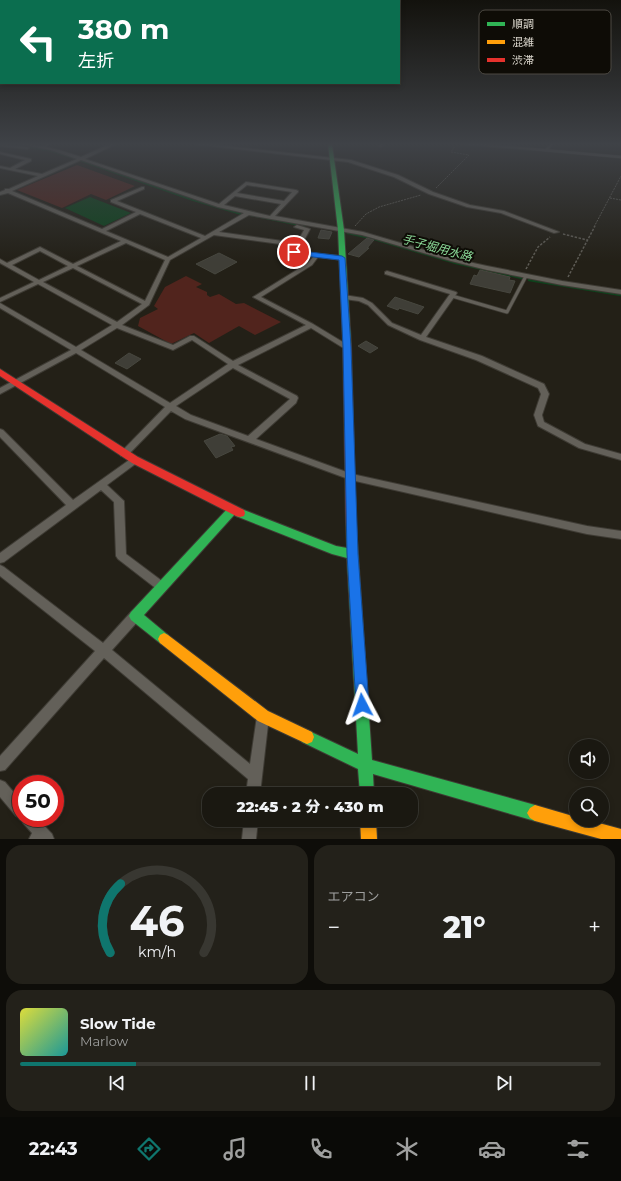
<!DOCTYPE html>
<html lang="ja">
<meta charset="utf-8">
<style>
body{margin:0;font-family:Montserrat,"Noto Sans JP",sans-serif;background:#23211a;color:#f1f3f6;height:100vh;display:flex;flex-direction:column;font-size:15px;white-space:nowrap}
*{box-sizing:border-box;margin:0}
p{font-size:13px;color:#9fa09f}
.icon{flex:none;width:22px;height:22px;fill:none;stroke:currentColor;stroke-width:2;stroke-linecap:round;stroke-linejoin:round}
.map{position:relative;height:839px;overflow:hidden}
.side{display:flex;flex-direction:column;gap:6px;padding:6px;background:#0e0d09;flex:1}
.side>*{flex:none}
.hud{position:absolute;left:0px;top:0px;width:400px;height:84px;box-shadow:0 2px 6px #0003,0 0 0 1px #383731;background:#0b6e4f;color:#fff;overflow:hidden}
.controls{position:absolute;left:569px;top:739px;display:grid;gap:8px}
.controls a{display:grid;place-items:center;width:40px;height:40px;border-radius:50%;background:#1a1811;box-shadow:0 2px 6px #0003,0 0 0 1px #383731;font-size:20px}
.speed{position:absolute;left:12px;top:775px;display:flex;gap:8px;font-size:20px;font-weight:700;text-align:center}
.speed>*{display:grid;place-content:center;width:52px;height:52px;border-radius:50%;background:#1a1811;box-shadow:0 2px 6px #0003,0 0 0 1px #383731;line-height:1}
.speed .limit{border:6px solid #d22;background:#fff;color:#111}
.pin{position:absolute;display:grid;place-items:center;width:34px;height:34px;color:#fff;margin:-17px;border:2px solid #fff;border-radius:50%;box-shadow:0 1px 4px #0007}
.me{position:absolute;width:44px;margin:-22px;rotate:356deg;stroke-linejoin:round;filter:drop-shadow(0 0 3px #0008)}
.turn{display:flex;align-items:center;gap:14px;height:84px;padding:0 12px;font-size:18px}
.turn .icon{width:52px;height:52px;stroke-width:2.5}
.turn b{display:block;font-size:28px;line-height:34px}
.big{font-size:30px;font-weight:800;line-height:1.1}
.side .widget{flex:1;display:flex;flex-direction:column;justify-content:center;gap:6px;min-width:0;padding:0 14px;border-radius:16px;background:#23211a}
.side .dial{align-items:center;gap:0}
.dial svg{height:104px;overflow:visible;fill:none;stroke:#383731;stroke-width:7;stroke-linecap:round;text-anchor:middle}
.dial text{fill:#f1f3f6;stroke:none}
.song{display:flex;align-items:center;gap:12px}
.cover{width:48px;height:48px;border-radius:6px;background:linear-gradient(135deg,hsl(60 70% 55%),hsl(180 70% 35%))}
.played{height:4px;border-radius:2px;background:linear-gradient(90deg,#0f766e 20%,#383731 20%)}
.keys{display:flex;justify-content:space-around;direction:ltr}
.heat{display:flex;justify-content:space-between;align-items:center;font-size:22px;direction:ltr}
.side .tiles{flex:1;display:grid;gap:6px;grid-template-columns:1fr 1fr}
.widget:last-child{grid-column:span 2}
.trip{position:absolute;left:202px;top:787px;width:216px;height:40px;border-radius:16px;background:#1a1811;box-shadow:0 2px 6px #0003,0 0 0 1px #383731;font-weight:800;line-height:40px;text-align:center}
.tab-bar{display:flex;height:64px;justify-content:space-around;align-items:center;background:#0a0a07;color:#9fa09f}
.tab-bar .icon{width:28px;height:28px}
.tab-bar .current{color:#0f766e}
.tab-bar b{font-size:18px;color:#f1f3f6}
.map>svg:first-child{display:block}
</style>
<div class="map">
<svg width="621" height="839" viewBox="0 0 621 839">
<rect width="100%" height="100%" fill="#232017"/>
<path fill="#51241d" d="M 77,165 L 135,186 L 106,200 L 91,194 L 62,208 L 17,190 Z
M 186,276 L 202,284 L 196,287 L 207,292 L 207,295 L 210,297 L 219,294 L 236,304 L 244,303 L 281,322 L 255,335 L 239,326 L 209,343 L 194,333 L 171,344 L 138,326 L 140,318 L 158,309 L 154,306 L 165,287 Z"/>
<path fill="#0d431c" d="M 90,197 L 131,213 L 104,226 L 65,208 Z"/>
<g fill="none" stroke-linecap="round" stroke-linejoin="round">
<path stroke="#0d431c" stroke-width="2" d="M 10,144 L 12,144
M 19,145 L 51,151 L 77,159
M 82,161 L 193,200 L 241,214
M 250,215 L 304,226"/>
<path stroke="#0d431c" stroke-width="2.5" d="M 302,226 L 304,226
M 348,233 L 371,238 L 456,263 L 522,278
M 529,280 L 621,295"/>
</g>
<path fill="#3f3e37" stroke="#47473f" d="M 321,230 L 332,232 L 329,239 L 318,238 Z
M 367,238 L 374,240 L 367,248 L 369,248 L 359,257 L 348,254 Z
M 219,253 L 237,262 L 215,274 L 196,264 Z
M 480,270 L 510,277 L 509,280 L 515,281 L 510,293 L 470,284 L 474,275 L 477,276 Z
M 395,297 L 424,307 L 418,314 L 399,308 L 398,310 L 387,306 Z
M 366,341 L 378,348 L 370,353 L 358,346 Z
M 129,353 L 141,359 L 127,369 L 115,363 Z
M 220,434 L 227,436 L 235,446 L 231,447 L 233,450 L 216,458 L 204,441 Z"/>
<g fill="none" stroke-linecap="round" stroke-linejoin="round">
<g stroke="#3e3b34" stroke-width="3.5">
<path id="lane-far1" d="M 44,147 L 48,144
M 532,149 L 621,157
M 546,150 L 552,144"/>
</g>
<g stroke="#3e3b34" stroke-width="4.5">
<path id="lane" d="M 452,296 L 507,312 L 526,276"/>
</g>
<g stroke="#3e3b34" stroke-width="2">
<path id="street" d="M 0,144 L 27,147 L 29,148 L 27,149 L 0,146 Z
M 19,144 C 41,144 60,150 81,157 L 110,144 L 116,144 L 85,159 L 219,204 L 246,182 L 296,190 L 298,191 L 298,192 L 275,216 L 363,232 L 455,259 L 487,266 L 562,281 L 621,290 L 621,294 L 562,285 L 487,270 L 451,261 L 362,235 L 249,215 L 219,232 L 297,243 L 304,230 L 294,227 L 297,225 L 310,229 L 298,252 L 342,256 L 345,258 L 342,260 L 318,257 L 312,265 L 261,297 L 313,324 L 351,347 L 347,349 L 345,349 L 311,328 L 238,365 L 297,396 L 298,398 L 296,403 L 256,439 L 352,474 L 587,526 L 621,531 L 621,539 L 587,534 L 351,480 L 185,419 L 171,411 L 127,456 L 121,456 L 120,454 L 121,452 L 165,407 L 76,353 L 0,394 L 0,388 L 71,350 L 0,308 L 0,303 L 76,347 L 112,325 L 38,284 L 0,302 L 0,298 L 34,282 L 0,263 L 0,259 L 7,263 L 40,247 L 73,264 L 121,241 L 8,193 L 0,195 L 0,192 L 5,190 L 5,189 L 9,189 L 38,176 L 0,168 L 0,166 L 10,168 L 25,160 L 0,154 L 0,152 L 31,159 L 31,161 L 15,169 L 42,174 L 77,159 L 51,150 ZM 81,160 L 218,207 L 244,213 L 205,236 L 117,201 L 144,189 L 144,187 L 142,187 L 111,200 L 111,202 L 136,212 L 102,229 L 12,191 ZM 247,185 L 292,192 L 284,201 L 237,193 ZM 235,196 L 281,204 L 270,216 L 224,205 ZM 140,214 L 201,238 L 168,257 L 106,231 ZM 214,235 L 295,246 L 292,252 L 294,254 L 313,257 L 308,263 L 253,297 L 306,325 L 233,361 L 194,336 L 190,336 L 173,345 L 122,325 L 149,305 L 170,260 ZM 126,243 L 165,260 L 145,301 L 77,266 ZM 40,251 L 68,266 L 39,280 L 12,265 ZM 73,268 L 142,304 L 117,322 L 43,282 ZM 117,328 L 173,350 L 192,340 L 228,364 L 170,403 L 81,350 ZM 233,368 L 290,399 L 248,436 L 191,415 L 176,406 Z
M 193,144 L 209,144 L 351,160 L 398,175 L 433,192 L 470,205 L 504,211 L 559,232 L 554,233 L 501,213 L 467,207 L 429,194 L 394,177 L 348,162 Z
M 380,144 L 385,144 L 381,147 L 379,146 Z
M 460,144 L 484,144 L 532,148 L 534,149 L 532,150 Z
M 387,271 L 456,292 L 457,293 L 426,337 L 482,356 L 544,384 L 549,394 L 542,415 L 544,422 L 585,444 L 621,454 L 621,460 L 579,448 L 538,426 L 534,415 L 541,394 L 538,388 L 476,360 L 420,340 L 388,325 L 368,305 L 359,301 L 344,299 L 341,297 L 344,295 L 363,298 L 372,303 L 392,323 L 421,335 L 450,294 L 385,274 L 385,272 Z
M 0,429 L 3,430 L 73,500 L 132,458 L 138,458 L 139,460 L 138,462 L 107,485 L 124,501 L 126,554 L 166,584 L 167,587 L 166,590 L 162,592 L 158,590 L 118,559 L 116,556 L 114,502 L 101,490 L 4,562 L 0,563 L 0,553 L 66,505 L 0,437 Z
M 0,565 L 4,567 L 103,643 L 131,612 L 135,611 L 139,612 L 140,616 L 139,620 L 112,650 L 250,764 L 257,716 L 259,712 L 263,710 L 267,712 L 269,716 L 260,794 L 246,794 L 248,779 L 104,658 L 5,770 L 0,771 L 0,756 L 95,651 L 0,576 Z
M 0,780 L 5,782 L 21,801 L 21,818 L 16,816 L 0,797 Z
M 21,818 L 37,818 L 52,834 L 54,839 L 29,839 L 32,833 L 23,823 Z
M 244,820 L 258,820 L 256,839 L 242,839 Z"/>
</g>
<g stroke="#3e3b34" stroke-width="2">
<path id="fast" d="M 328,144 L 332,144 L 344,230 L 351,344 L 347,346 L 343,344 L 338,230 Z
M 233,506 L 237,507 L 238,509 L 244,510 L 336,546 L 347,548 L 346,524 L 347,521 L 351,519 L 355,521 L 356,524 L 372,760 L 535,805 L 540,808 L 543,813 L 540,818 L 535,821 L 373,774 L 374,794 L 360,794 L 358,769 L 302,742 L 300,737 L 302,732 L 307,730 L 358,754 L 347,558 L 332,554 L 236,516 L 235,514 L 144,615 L 168,635 L 170,639 L 168,643 L 164,645 L 160,643 L 131,620 L 129,616 L 131,612 L 229,507 Z"/>
</g>
<g stroke="#3e3b34" stroke-width="2">
<path id="slow" d="M 164,633 L 168,635 L 268,711 L 312,732 L 314,737 L 312,742 L 307,744 L 258,721 L 160,643 L 158,639 L 160,635 Z
M 535,805 L 576,817 L 576,820 L 588,820 L 621,829 L 621,839 L 601,839 L 535,821 L 530,818 L 527,813 L 530,808 Z
M 360,820 L 376,820 L 377,839 L 361,839 Z"/>
</g>
<g stroke="#3e3b34" stroke-width="2">
<path id="jam" d="M 344,342 L 347,342 L 351,344 L 356,524 L 355,527 L 351,529 L 347,527 L 346,524 L 343,344 Z
M 0,369 L 138,457 L 244,510 L 245,513 L 244,516 L 240,517 L 236,516 L 132,463 L 0,376 Z"/>
</g>
<path stroke="#5e5c55" stroke-width="1" stroke-dasharray="2 1" stroke-linecap="butt" d="M 436,188 L 469,155 L 451,152 L 455,146
M 610,198 L 621,200
M 355,226 L 366,214 L 379,207 L 421,195
M 594,227 L 621,176"/>
<path stroke="#5e5c55" stroke-width="1.5" stroke-dasharray="2.5 1.5" stroke-linecap="butt" d="M 563,234 L 587,240
M 526,269 L 538,247 L 550,237
M 568,277 L 595,226"/>
<use href="#lane-far1" stroke="#636059" stroke-width="2.5"/>
<use href="#lane" stroke="#636059" stroke-width="3"/>
<use href="#street" fill="#636059" fill-rule="evenodd"/>
<use href="#fast" fill="#30b455" fill-rule="evenodd"/>
<use href="#slow" fill="#ff9f0a" fill-rule="evenodd"/>
<use href="#jam" fill="#e5322d" fill-rule="evenodd"/>
</g>
<linearGradient id="sky" x2="0" y2="1"><stop stop-color="#13120d"/><stop offset="0.55" stop-color="#3f4247"/><stop offset="1" stop-color="#3f4247" stop-opacity="0"/></linearGradient>
<rect width="621" height="262" fill="url(#sky)"/>
<path fill="#1a73e8" stroke="#114b97" d="M 294,250 L 342,256 L 345,258 L 351,347 L 358,554 L 369,705 L 367,709 L 362,711 L 358,709 L 356,705 L 347,554 L 343,347 L 339,260 L 296,255 L 291,252 Z"/>
<g text-anchor="middle" stroke-width="4" stroke-linejoin="round" paint-order="stroke">
<g font-size="12" font-style="italic" fill="#8cdb99" stroke="#0e0c06">
<text transform="translate(437 248) rotate(15)" y="4">手子堀用水路</text>
</g>
</g>
<rect x="479" y="10" width="132" height="64" rx="6" fill="#0e0c06" stroke="#4c4942" stroke-width="1"/>
<rect x="487" y="22" width="18" height="4" fill="#30b455"/>
<rect x="487" y="40" width="18" height="4" fill="#ff9f0a"/>
<rect x="487" y="58" width="18" height="4" fill="#e5322d"/>
<g font-size="11" fill="#dcd8ce">
<text x="512" y="28">順調</text>
<text x="512" y="46">混雑</text>
<text x="512" y="64">渋滞</text>
</g>
</svg>
<div class="controls">
<a><svg class="icon" aria-label="sound" viewBox="0 0 24 24"><path d="M4 9h4l5-4v14l-5-4H4zM17 9q2 3 0 6"/></svg></a>
<a><svg class="icon" aria-label="search" viewBox="0 0 24 24"><circle cx="10" cy="10" r="6"/><path d="M15 15l6 6"/></svg></a>
</div>
<div class="speed"><div class="limit">50</div></div>
<div class="pin" style="left:294px;top:252px;background:#d93025"><svg class="icon" aria-label="arrive" viewBox="0 0 24 24"><path d="M6 21V4h12l-3 4 3 4H6"/></svg></div>
<svg class="me" style="left:362px;top:705px" viewBox="-20 -20 40 40"><path d="M0-17L14 15 0 8-14 15z" fill="#1a73e8" stroke="#fff" stroke-width="4"/></svg>
<div class="trip">22:45 · 2 分 · 430 m</div>
<div class="hud">
<div class="turn"><svg class="icon" aria-label="left" viewBox="0 0 24 24"><path d="M17 20v-9H6M10 6l-5 5 5 5"/></svg><div><b>380 m</b>左折</div></div>
</div>
</div>
<section class="side">
<div class="tiles">
<div class="widget dial"><svg viewBox="0 0 100 80">
<path d="M14 69A42 42 0 1 1 86 69"/>
<path d="M14 69A42 42 0 0 1 22 16" stroke="#0f766e"/>
<text x="50" y="56" font-size="32" font-weight="700">46</text>
<text x="50" y="72" font-size="11">km/h</text>
</svg></div>
<div class="widget"><p>エアコン</p>
<div class="heat"><a>−</a><b class="big">21°</b><a>+</a></div>
</div>
<div class="widget">
<div class="song"><i class="cover"></i><div><b>Slow Tide</b><p>Marlow</p></div></div>
<div class="played"></div>
<div class="keys"><svg class="icon" aria-label="previous" viewBox="0 0 24 24"><path d="M18 5L8 12l10 7zM5 5v14"/></svg><svg class="icon" aria-label="pause" viewBox="0 0 24 24"><path d="M8 5v14M16 5v14"/></svg><svg class="icon" aria-label="next" viewBox="0 0 24 24"><path d="M6 5l10 7-10 7zM19 5v14"/></svg></div>
</div>
</div>
</section>
<nav class="tab-bar">
<b>22:43</b>
<svg class="icon current" aria-label="directions" viewBox="0 0 24 24"><path d="M12 3l9 9-9 9-9-9zM9 14v-3h6M13 9l2 2-2 2"/></svg>
<svg class="icon" aria-label="music" viewBox="0 0 24 24"><path d="M9 18V5l10-2v13"/><circle cx="6" cy="18" r="3"/><circle cx="16" cy="16" r="3"/></svg>
<svg class="icon" aria-label="phone" viewBox="0 0 24 24"><path d="M5 4h4l2 5-3 2q2 4 5 5l2-3 5 2v4C11 20 4 13 5 4z"/></svg>
<svg class="icon" aria-label="climate" viewBox="0 0 24 24"><path d="M12 3v18M4 7l16 10M4 17L20 7"/></svg>
<svg class="icon" aria-label="car" viewBox="0 0 24 24"><path d="M5 17H2v-5l4-1 3-4h7l3 4 3 1v5h-3M9 17h6M6 11h13"/><circle cx="7" cy="17" r="2"/><circle cx="17" cy="17" r="2"/></svg>
<svg class="icon" aria-label="filters" viewBox="0 0 24 24"><path d="M4 7h16M4 17h16"/><circle cx="9" cy="7" r="2"/><circle cx="15" cy="17" r="2"/></svg>
</nav>
